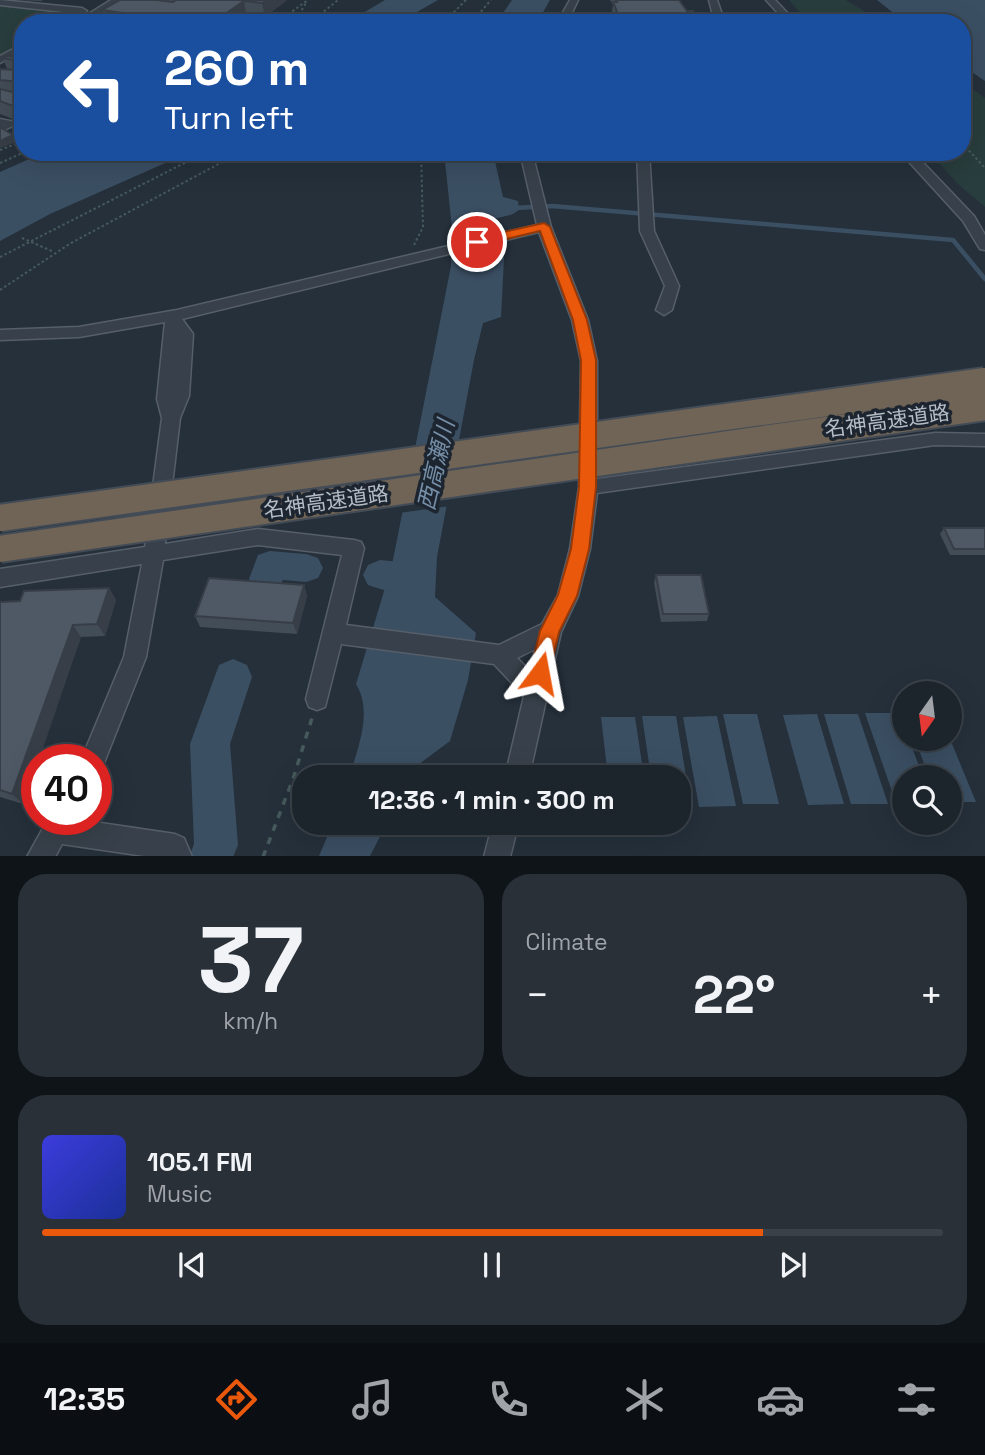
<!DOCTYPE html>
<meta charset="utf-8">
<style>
body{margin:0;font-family:"Space Grotesk","Noto Sans JP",sans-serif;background:#293038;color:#f1f3f6;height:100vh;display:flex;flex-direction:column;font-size:26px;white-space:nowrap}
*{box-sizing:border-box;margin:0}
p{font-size:23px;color:#a0a4a9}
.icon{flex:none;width:38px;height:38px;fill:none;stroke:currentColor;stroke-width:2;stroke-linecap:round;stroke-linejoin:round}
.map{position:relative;height:856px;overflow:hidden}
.panel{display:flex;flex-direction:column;gap:18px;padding:18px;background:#0f1418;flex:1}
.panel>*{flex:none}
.top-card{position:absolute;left:14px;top:14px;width:957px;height:147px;border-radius:28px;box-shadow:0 7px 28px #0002,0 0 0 2px #3a4148;background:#1a4fa0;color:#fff;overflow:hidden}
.needle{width:46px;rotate:194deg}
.tools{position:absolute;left:892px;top:681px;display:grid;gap:14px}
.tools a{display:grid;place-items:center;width:70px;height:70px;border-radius:50%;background:#1c242c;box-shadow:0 7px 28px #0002,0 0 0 2px #3a4148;font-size:35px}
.speed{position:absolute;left:21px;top:744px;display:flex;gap:14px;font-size:35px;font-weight:700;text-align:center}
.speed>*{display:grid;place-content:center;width:91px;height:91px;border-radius:50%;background:#1c242c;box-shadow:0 7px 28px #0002,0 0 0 2px #3a4148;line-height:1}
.speed .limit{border:10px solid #d22;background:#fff;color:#111}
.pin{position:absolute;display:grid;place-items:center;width:60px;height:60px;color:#fff;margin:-30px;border:4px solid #fff;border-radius:50%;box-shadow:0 2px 7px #0007}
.me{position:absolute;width:77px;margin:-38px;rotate:13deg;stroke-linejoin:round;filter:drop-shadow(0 0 5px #0008)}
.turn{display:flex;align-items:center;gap:24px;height:147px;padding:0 35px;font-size:32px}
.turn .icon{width:91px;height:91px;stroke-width:2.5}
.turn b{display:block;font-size:49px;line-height:60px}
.big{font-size:52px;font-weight:600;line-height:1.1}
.panel .card{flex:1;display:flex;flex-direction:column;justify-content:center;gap:10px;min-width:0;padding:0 24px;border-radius:28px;background:#293038}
.panel .dial{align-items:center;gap:0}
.dial b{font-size:91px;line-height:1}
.song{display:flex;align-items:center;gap:21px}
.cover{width:84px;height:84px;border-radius:10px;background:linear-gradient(135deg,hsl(240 70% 55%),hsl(230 70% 35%))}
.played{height:7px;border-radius:4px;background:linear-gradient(90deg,#ea580c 80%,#3a4148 80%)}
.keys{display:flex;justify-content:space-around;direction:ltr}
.heat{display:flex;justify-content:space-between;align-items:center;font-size:38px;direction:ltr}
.panel .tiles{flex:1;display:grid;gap:18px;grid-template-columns:1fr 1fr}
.card:last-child{grid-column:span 2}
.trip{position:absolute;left:292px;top:765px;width:399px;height:70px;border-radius:28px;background:#1c242c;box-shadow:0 7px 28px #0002,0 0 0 2px #3a4148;font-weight:600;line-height:70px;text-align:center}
.tabs{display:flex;height:112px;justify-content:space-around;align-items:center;background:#0b0e12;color:#a0a4a9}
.tabs .icon{width:49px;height:49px}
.tabs .selected{color:#ea580c}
.tabs b{font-size:32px;color:#f1f3f6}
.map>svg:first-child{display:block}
</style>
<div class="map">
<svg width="985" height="857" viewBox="0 0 985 857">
<rect width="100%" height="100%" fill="#25303b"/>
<path fill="#283d3d" d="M 789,0 L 846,0 L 884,23 L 809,23 Z
M 0,3 L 73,11 L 74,14 L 59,23 L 23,23 L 23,44 L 0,57 Z
M 963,82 L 985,98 L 985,207 L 958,184 L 929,152 L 962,152 Z"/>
<path fill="#3b4f63" d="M 385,0 L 438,0 L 398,23 L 346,23 Z
M 512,0 L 550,0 L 537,23 L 496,23 Z
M 877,0 L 985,0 L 985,81 L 963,66 L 962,23 L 906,23 Z
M 45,152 L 190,152 L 50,214 L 0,241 L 0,172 Z
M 444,152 L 493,152 L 503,197 L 518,201 L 519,210 L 502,221 L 504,259 L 501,317 L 483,323 L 474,360 L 437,557 L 435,597 L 476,633 L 468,680 L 450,741 L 415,767 L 411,777 L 349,777 C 358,749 373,711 356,684 L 392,565 L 451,266 L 452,228 Z
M 865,713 L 899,713 L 905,728 L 905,738 L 909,739 L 923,777 L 905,777 L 905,803 L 896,803 Z
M 723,714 L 757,714 L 779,804 L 743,804 Z
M 817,714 L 844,804 L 808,805 L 783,715 Z
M 824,714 L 858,714 L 888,804 L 851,804 Z
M 642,716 L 676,716 L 691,806 L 679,806 L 679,777 L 651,777 Z
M 717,716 L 736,806 L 699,807 L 683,717 Z
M 601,717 L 635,717 L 644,777 L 608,777 Z
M 915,739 L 950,739 L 976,802 L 950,802 L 950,777 L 929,777 Z
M 333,823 L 333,822 L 387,823 L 370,856 L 319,856 Z"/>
<path fill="#25303b" d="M 522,212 L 506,223 L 507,243 L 448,258 L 449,230 Z
M 462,440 L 450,506 L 399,513 L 412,447 Z"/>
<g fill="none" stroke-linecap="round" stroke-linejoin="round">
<path stroke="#3b4f63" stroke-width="4.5" d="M 514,208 L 552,206 L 953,240 L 985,279"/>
<path fill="#3b4f63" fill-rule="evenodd" d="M 270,551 L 306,554 L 318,558 L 323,568 L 318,578 L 306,582 L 283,580 L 278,589 L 266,594 L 254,589 L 249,579 L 258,555 Z
M 380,560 L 410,563 L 422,568 L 427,578 L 422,588 C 404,595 386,592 368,585 L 363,575 L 368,565 Z
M 233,659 L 247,665 L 252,677 L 230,744 L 238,845 L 233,857 L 189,857 L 194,844 L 190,744 L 219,665 Z"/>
<g stroke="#565f69" stroke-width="3">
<path id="minor" d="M 0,0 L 82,8 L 87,11 L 82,14 L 0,5 Z
M 111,0 L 121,0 L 86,23 L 74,23 Z
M 570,0 L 578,0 L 567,23 L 557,23 Z
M 709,0 L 717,0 L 725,23 L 715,23 Z
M 766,0 L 775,0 L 797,23 L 787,23 Z
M 23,44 L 23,51 L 0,63 L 0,56 Z
M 0,119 L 15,122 L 17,124 L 0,132 Z
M 520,152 L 532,152 L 551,227 L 588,320 L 597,361 L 597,479 L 935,433 L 985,434 L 985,446 L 935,445 L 597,493 L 590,549 L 578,596 L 561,632 L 529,777 L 505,777 L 524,696 L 494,664 L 341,644 L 325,707 L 317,710 L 309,707 L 306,699 L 342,555 L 258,545 L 163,560 L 146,657 L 102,768 L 96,771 L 96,760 L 81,760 L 124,657 L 142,564 L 0,587 L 0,569 L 145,547 L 162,418 L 157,399 L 165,322 L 79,337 L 0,340 L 0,330 L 79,327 L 177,310 L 537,225 ZM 539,232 L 572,320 L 581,361 L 579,487 L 570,549 L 558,595 L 542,624 L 499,645 L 346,625 L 364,548 L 361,542 L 354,540 L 258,529 L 165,544 L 180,418 L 189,396 L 193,334 L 182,319 ZM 535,649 L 530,671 L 517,658 Z
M 637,152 L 649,152 L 654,231 L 679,286 L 672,310 L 664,315 L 656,310 L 665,286 L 640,231 Z
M 900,152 L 913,152 L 974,216 L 985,235 L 985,250 L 980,249 L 963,221 Z
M 48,819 L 74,819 L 175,834 L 184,838 L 192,857 L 151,857 L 62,844 L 55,857 L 27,857 Z
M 493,822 L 519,822 L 510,857 L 484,857 Z"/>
</g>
<path stroke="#465a5b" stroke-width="2" stroke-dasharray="2.5 2.5" stroke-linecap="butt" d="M 276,23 L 308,0
M 294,23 L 306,3
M 302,23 L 316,18 L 338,0
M 443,23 L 466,0
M 471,23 L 491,0
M 962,143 L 985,168
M 0,150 L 23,141
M 0,163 L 25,152
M 22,238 L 54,252
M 414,245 L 423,227 L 421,152
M 0,257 L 206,152
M 0,290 L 71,243 L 241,152"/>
<path stroke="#465a5b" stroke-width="3.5" stroke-dasharray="7 7" stroke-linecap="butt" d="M 263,857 L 293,779 L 312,718"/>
<use href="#minor" fill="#38414b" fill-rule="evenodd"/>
<g stroke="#434c56" stroke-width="30" stroke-linecap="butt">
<path id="highway-bridge" d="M 0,518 L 985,381
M 0,549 L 985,407"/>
</g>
<use href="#highway-bridge" stroke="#706456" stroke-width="26"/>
</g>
<path fill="#434d57" d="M 16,0 L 43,0 L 41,1 Z
M 120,0 L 287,0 L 265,17 L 246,14 L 235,23 L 106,23 L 102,10 Z
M 610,0 L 679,0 L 687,11 L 701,23 L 587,23 L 588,15 L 613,14 L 612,11 L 613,5 Z
M 3,58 L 23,58 L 23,123 L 0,114 L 0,69 L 7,69 Z
M 944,528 L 985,528 L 985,555 L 950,555 L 940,534 Z
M 656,575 L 709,614 L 707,621 L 661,622 L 654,583 Z
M 304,585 L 307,596 L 297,634 L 200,627 L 195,616 Z
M 109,588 L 116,600 L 105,636 L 81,637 L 37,760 L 37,765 L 23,804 L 0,797 L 0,602 L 20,601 Z"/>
<path fill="#373e47" d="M 267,0 L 287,0 L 265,17 L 262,3 Z
M 244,1 L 246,14 L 235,23 L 212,23 Z
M 13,135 L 16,142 L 0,148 L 0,141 Z
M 304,585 L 307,596 L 297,634 L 293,623 Z
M 109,588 L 116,600 L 105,636 L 97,624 Z
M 73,625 L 81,637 L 39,760 L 37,760 L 37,765 L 23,804 L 12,794 Z"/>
<path fill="#4e5965" stroke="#373e47" stroke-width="2" d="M 120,0 L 156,0 L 173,2 L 176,0 L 267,0 L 262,3 L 244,1 L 212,23 L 107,23 L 123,13 L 102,10 Z
M 616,0 L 679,0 L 687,11 L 693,11 L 701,23 L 682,23 L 681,20 L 636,22 L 637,23 L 591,23 L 588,15 L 618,14 L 613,2 L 617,2 Z
M 6,56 L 23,58 L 23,110 L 0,101 L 0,89 L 16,93 L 19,90 L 19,82 L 0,80 L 0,69 L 19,70 L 19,61 L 3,58 Z
M 0,127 L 13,135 L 0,141 Z
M 944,528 L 985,528 L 985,549 L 954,549 Z
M 656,575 L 701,575 L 709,614 L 663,614 Z
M 209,578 L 304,585 L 293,623 L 195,616 Z
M 109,588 L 97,624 L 73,625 L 12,794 L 0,790 L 0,602 L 20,601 L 24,591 Z"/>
<path fill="#ea580c" stroke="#983908" stroke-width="2" d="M 544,223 L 550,227 L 587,320 L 596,360 L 596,487 L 589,549 L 577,596 L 559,632 L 548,679 L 540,682 L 533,679 L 530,673 L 540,631 L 558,595 L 571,549 L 579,487 L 581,360 L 573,320 L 540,231 L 477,246 L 471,242 L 472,239 Z"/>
<g text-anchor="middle" stroke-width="7" stroke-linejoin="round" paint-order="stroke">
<g font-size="21" fill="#b4bcc6" stroke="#1d2630">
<text transform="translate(887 421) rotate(-8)" y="7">名神高速道路</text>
<text transform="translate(326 502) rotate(-8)" y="7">名神高速道路</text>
</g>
<g font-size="23" font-style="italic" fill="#768fa8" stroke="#1d2630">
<text transform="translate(436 465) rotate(-77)" y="8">西高瀬川</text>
</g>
</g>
</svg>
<div class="tools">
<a><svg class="needle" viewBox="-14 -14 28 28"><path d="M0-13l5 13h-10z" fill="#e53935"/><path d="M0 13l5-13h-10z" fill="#a0a4a9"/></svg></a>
<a><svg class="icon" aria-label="search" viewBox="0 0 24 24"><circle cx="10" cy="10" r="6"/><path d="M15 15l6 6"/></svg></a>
</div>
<div class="speed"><div class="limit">40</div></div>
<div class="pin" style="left:477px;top:242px;background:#d93025"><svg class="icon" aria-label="arrive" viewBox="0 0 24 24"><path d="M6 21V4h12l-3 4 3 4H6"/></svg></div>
<svg class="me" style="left:540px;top:673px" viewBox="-20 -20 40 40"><path d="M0-17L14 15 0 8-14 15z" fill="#ea580c" stroke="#fff" stroke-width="4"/></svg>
<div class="trip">12:36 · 1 min · 300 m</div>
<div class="top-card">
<div class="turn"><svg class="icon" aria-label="left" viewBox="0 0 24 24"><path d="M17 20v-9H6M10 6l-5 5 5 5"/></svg><div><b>260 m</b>Turn left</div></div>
</div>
</div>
<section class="panel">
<div class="tiles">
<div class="card dial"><b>37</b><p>km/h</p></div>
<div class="card"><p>Climate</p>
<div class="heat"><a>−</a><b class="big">22°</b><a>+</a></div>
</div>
<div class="card">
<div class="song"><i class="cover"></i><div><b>105.1 FM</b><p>Music</p></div></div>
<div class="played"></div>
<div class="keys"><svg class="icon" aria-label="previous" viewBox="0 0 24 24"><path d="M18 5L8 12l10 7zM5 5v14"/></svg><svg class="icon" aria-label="pause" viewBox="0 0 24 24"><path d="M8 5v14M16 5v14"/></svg><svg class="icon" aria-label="next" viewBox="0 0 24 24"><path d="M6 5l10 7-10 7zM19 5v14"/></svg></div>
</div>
</div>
</section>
<nav class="tabs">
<b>12:35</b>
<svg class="icon selected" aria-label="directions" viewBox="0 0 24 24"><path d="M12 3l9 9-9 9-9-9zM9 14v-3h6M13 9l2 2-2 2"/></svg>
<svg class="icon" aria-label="music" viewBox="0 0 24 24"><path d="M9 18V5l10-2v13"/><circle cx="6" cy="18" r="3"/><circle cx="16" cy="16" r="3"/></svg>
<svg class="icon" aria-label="phone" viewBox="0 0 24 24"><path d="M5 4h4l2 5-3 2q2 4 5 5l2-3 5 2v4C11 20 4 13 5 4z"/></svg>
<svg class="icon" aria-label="climate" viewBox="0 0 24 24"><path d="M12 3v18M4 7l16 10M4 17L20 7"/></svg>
<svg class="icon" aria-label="car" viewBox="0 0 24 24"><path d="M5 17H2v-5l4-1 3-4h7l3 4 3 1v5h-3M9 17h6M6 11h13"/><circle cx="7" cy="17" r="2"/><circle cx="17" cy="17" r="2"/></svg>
<svg class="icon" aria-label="filters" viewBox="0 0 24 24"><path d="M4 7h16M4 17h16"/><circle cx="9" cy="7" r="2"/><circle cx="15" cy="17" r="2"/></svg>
</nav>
